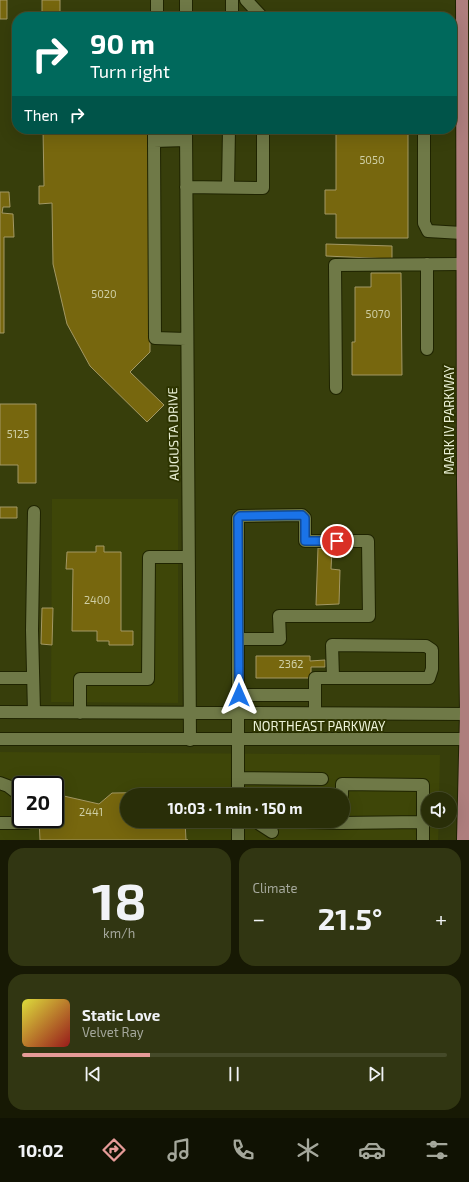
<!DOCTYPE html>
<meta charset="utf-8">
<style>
body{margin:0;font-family:"Exo 2",sans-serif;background:#313612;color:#f1f3f6;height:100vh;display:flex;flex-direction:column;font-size:15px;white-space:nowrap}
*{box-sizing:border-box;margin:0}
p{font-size:13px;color:#a5a89c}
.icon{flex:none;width:22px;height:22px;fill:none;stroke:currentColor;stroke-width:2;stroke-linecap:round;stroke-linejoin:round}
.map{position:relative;height:840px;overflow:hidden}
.details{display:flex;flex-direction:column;gap:8px;padding:8px;background:#171904;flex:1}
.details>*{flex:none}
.banner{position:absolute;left:12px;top:12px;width:445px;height:122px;border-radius:16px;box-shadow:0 4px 16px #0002,0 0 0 1px #454a29;background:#00695c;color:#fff;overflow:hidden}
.buttons{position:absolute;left:421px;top:792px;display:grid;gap:8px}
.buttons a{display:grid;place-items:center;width:36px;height:36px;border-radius:50%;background:#292e08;box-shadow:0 4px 16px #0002,0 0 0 1px #454a29;font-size:20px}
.speed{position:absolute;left:12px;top:776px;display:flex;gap:8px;font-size:20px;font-weight:700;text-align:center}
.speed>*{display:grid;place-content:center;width:52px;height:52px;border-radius:50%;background:#292e08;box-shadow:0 4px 16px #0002,0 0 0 1px #454a29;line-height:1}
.speed .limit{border:2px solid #111;border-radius:6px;background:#fff;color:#111}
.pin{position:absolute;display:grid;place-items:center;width:34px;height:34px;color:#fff;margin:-17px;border:2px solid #fff;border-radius:50%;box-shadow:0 1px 4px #0007}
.me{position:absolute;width:44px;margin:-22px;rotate:0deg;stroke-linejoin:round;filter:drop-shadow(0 0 3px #0008)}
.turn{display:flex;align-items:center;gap:14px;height:84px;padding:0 12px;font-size:18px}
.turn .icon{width:52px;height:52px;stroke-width:2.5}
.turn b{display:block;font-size:28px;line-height:34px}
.then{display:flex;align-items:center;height:38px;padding:0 12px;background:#0003;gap:8px;font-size:15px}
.big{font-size:30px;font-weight:700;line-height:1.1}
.details .widget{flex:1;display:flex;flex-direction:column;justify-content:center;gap:6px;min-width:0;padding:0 14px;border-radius:16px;background:#313612}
.details .dial{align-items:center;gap:0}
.dial b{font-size:52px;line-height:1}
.song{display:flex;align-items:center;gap:12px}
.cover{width:48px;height:48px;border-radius:6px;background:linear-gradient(135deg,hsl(60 70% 55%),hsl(0 70% 35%))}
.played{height:4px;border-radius:2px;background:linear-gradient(90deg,#e69b98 30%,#454a29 30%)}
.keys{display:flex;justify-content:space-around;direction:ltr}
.heat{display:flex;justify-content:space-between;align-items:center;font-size:22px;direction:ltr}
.details .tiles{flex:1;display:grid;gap:8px;grid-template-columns:1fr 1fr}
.widget:last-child{grid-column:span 2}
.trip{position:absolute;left:120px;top:788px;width:230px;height:40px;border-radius:20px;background:#292e08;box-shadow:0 4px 16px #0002,0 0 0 1px #454a29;font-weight:700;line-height:40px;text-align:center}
.tabs{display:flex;height:64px;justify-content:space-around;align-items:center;background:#101203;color:#a5a89c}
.tabs .icon{width:28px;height:28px}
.tabs .current{color:#e69b98}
.tabs b{font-size:18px;color:#f1f3f6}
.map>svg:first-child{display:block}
</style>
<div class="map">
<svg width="469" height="840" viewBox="0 0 469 840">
<rect width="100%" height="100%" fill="#373e0b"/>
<path fill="#3e4608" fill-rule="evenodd" d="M 52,499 L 178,499 L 178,703 L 51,702 Z
M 0,752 L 440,755 L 439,799 L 428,799 L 428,821 L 439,821 L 438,840 L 0,840 ZM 21,785 L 55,785 L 55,819 L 21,819 ZM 127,795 L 343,795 L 343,821 L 127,821 Z"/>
<path fill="#77670e" stroke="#a39864" d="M 0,0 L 7,0 L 7,19 L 0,19 Z
M 42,0 L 60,0 L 60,17 L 42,17 Z
M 43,129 L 149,129 L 150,352 L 130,372 L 164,405 L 147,422 L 90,366 L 67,324 L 53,264 L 52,203 L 39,204 L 39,186 L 44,186 Z
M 336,129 L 408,129 L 408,238 L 336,238 L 336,214 L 325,214 L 325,190 L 336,190 Z
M 0,192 L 9,192 L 10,207 L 3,207 L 2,213 L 13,214 L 14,237 L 4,237 L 4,333 L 0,333 Z
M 326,244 L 392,246 L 392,259 L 326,256 Z
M 371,273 L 401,273 L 402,375 L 352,375 L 352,342 L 355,342 L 355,287 L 371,287 Z
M 0,404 L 36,404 L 36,483 L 18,483 L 18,465 L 0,465 Z
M 0,507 L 17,507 L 17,518 L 0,518 Z
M 96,546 L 104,546 L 104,552 L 121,552 L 121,631 L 133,631 L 133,645 L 109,645 L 109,641 L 97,641 L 97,631 L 72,631 L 73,569 L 66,569 L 67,552 L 96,552 Z
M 318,548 L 332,550 L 331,569 L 340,570 L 339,604 L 316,605 Z
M 42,608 L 53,608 L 52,645 L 41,644 Z
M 256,656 L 310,656 L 310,661 L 325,660 L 325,667 L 311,667 L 311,678 L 256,678 Z
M 183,792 L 183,795 L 127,795 L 127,821 L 185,821 L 186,840 L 188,840 L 40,840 L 39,819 L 55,819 L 55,794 L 99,804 L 112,793 Z"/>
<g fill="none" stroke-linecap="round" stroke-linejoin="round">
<g stroke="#1f2400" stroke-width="14">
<path id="minor" d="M 246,0 L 262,17
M 157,17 L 157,0
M 186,17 L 186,0
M 232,17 L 232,0
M 186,129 L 190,740
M 424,129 L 424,223 L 428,231 L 462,233
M 186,140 L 154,141 L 155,338 L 186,339
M 154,141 L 154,129
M 186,187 L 263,188 L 263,129
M 228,187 L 229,129
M 427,264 L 427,349
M 336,388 L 335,265 L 462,264
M 34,512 L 32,630 L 34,712
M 0,678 L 33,678
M 239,695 L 315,695
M 0,712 L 469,714
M 80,713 L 80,679 L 148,679 L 149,557 L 188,557
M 315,713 L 315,678 L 429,678 L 432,669 L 432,650 L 426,646 L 332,645 L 333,677
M 0,739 L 469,739
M 238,778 L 322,779
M 0,783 L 8,786 L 21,796
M 238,795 L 238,518 L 240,516 L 302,515 L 305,518 L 305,541 L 368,541 L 369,616 L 279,616 L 280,639 L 238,639
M 342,795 L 342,784 L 423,785 L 423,840
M 255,821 L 272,832 L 269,821
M 269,821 L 341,823 L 341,821
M 0,823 L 27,823 L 27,819
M 341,823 L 422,822
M 238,840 L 238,821"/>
</g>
<g stroke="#1f2400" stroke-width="14">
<path id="major" d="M 462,0 L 463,483 L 466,713 L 463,840"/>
</g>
<use href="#minor" stroke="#6f7947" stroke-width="12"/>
<use href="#major" stroke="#ae7e7d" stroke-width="12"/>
</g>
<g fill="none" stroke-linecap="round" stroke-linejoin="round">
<g stroke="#114b97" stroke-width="10">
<path id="route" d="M 239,695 L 238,518 L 240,516 L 302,515 L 305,518 L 305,541 L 337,541"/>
</g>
<use href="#route" stroke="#1a73e8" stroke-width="7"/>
</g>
<g text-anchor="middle" stroke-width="4" stroke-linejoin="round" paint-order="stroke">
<g font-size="11" fill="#cfcfa5">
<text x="372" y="164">5050</text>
<text x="104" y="298">5020</text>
<text x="378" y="318">5070</text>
<text x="18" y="438">5125</text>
<text x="97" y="604">2400</text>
<text x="291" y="668">2362</text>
<text x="91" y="816">2441</text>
</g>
<g font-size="13" fill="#ecf2d7" stroke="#2d3400">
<text transform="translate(449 420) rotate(-90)" y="5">MARK IV PARKWAY</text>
<text transform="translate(173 434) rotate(-91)" y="5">AUGUSTA DRIVE</text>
<text x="319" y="731">NORTHEAST PARKWAY</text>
</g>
</g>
</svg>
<div class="buttons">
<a><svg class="icon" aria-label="sound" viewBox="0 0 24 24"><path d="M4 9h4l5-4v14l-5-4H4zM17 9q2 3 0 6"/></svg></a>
</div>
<div class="speed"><div class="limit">20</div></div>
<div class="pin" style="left:337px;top:541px;background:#d93025"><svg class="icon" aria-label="arrive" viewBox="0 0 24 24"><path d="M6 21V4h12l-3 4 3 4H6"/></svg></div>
<svg class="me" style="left:239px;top:695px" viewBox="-20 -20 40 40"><path d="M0-17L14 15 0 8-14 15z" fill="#1a73e8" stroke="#fff" stroke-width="4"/></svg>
<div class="trip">10:03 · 1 min · 150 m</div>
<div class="banner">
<div class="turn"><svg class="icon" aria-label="right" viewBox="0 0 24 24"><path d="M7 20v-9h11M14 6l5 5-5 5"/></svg><div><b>90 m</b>Turn right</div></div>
<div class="then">Then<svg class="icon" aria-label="right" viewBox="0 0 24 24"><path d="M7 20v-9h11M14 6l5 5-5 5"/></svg></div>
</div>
</div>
<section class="details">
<div class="tiles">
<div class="widget dial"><b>18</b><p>km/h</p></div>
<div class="widget"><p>Climate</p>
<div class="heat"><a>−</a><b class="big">21.5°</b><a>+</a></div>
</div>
<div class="widget">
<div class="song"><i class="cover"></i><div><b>Static Love</b><p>Velvet Ray</p></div></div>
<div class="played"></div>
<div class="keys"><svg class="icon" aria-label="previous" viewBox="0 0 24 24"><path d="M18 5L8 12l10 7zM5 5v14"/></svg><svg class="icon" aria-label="pause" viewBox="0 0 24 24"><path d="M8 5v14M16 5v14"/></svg><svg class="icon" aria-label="next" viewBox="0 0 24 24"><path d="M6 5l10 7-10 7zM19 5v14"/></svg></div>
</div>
</div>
</section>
<nav class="tabs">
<b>10:02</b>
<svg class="icon current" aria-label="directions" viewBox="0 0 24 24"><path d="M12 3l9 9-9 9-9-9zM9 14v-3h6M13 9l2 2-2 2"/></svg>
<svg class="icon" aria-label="music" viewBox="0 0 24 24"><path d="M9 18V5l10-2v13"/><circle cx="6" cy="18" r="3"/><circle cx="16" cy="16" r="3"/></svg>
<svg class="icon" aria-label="phone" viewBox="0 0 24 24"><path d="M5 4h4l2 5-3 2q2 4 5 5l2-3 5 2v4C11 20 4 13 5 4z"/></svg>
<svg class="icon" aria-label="climate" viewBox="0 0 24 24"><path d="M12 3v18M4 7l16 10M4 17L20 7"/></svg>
<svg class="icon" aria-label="car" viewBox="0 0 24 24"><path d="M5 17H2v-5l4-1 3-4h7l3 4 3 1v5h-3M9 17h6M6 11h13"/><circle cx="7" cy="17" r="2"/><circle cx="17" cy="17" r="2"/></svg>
<svg class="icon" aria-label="filters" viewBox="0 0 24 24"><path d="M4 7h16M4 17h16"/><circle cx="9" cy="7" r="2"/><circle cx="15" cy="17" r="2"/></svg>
</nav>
